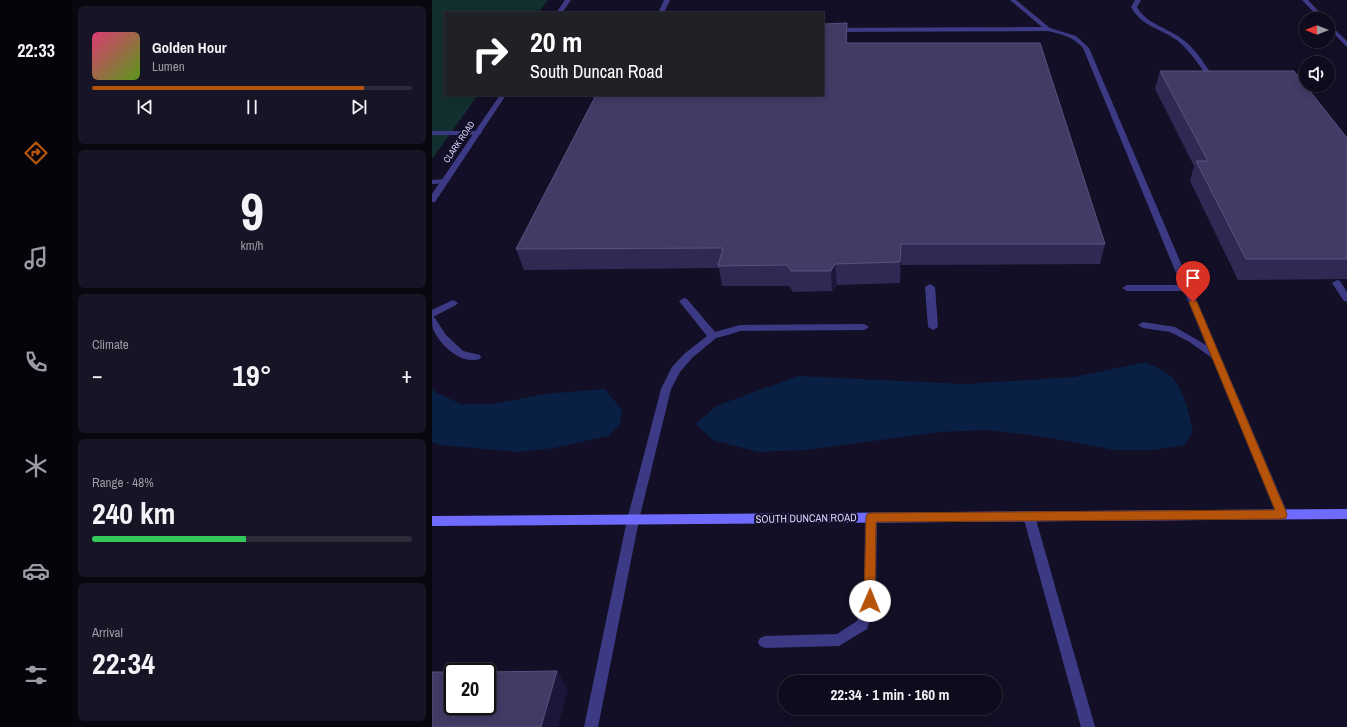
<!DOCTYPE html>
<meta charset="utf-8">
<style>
body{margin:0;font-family:"Archivo Narrow",sans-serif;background:#171425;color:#f1f3f6;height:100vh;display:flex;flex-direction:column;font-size:15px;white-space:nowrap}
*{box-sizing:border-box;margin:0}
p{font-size:13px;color:#9b9ba3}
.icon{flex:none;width:22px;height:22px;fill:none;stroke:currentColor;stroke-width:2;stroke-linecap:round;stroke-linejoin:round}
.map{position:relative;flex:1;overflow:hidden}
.side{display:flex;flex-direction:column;gap:6px;padding:6px;background:#08060f;width:360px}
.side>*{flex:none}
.top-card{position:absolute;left:12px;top:12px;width:380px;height:84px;border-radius:0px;box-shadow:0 2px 10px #0003,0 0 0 1px #2e2b3b;background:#202124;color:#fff;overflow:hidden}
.needle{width:26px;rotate:270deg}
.controls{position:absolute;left:867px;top:12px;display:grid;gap:8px}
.controls a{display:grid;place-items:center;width:36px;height:36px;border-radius:50%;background:#0e0b1c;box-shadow:0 2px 10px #0003,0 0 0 1px #2e2b3b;font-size:20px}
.speed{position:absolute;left:12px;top:663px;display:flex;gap:8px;font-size:20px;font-weight:700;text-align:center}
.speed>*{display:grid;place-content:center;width:52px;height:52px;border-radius:50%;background:#0e0b1c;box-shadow:0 2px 10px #0003,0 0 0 1px #2e2b3b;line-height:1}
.speed .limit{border:2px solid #111;border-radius:6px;background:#fff;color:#111}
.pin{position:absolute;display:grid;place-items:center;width:34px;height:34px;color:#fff;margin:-41px -17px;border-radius:50% 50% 50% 0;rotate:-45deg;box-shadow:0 0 4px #0007}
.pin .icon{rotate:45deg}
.me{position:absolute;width:44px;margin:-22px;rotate:1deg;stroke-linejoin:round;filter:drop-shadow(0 0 3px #0008)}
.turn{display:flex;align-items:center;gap:14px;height:84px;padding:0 20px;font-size:18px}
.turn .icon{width:52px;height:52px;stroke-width:2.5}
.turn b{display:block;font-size:28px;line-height:34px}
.big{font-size:30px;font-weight:700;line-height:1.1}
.side .widget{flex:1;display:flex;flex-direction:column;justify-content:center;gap:6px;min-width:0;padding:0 14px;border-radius:6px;background:#171425}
.side .dial{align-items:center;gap:0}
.dial b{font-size:52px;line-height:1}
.song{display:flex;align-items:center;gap:12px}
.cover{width:48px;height:48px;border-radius:6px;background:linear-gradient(135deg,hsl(340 70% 55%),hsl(90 70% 35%))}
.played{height:4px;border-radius:2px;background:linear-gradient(90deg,#b45309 85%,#2e2b3b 85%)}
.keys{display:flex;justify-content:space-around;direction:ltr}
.heat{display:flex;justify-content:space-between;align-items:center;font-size:22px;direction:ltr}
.charge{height:6px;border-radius:3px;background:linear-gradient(90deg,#34c759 48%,#2e2b3b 0)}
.trip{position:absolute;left:346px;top:675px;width:224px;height:40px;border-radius:20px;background:#0e0b1c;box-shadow:0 2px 10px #0003,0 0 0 1px #2e2b3b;font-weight:700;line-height:40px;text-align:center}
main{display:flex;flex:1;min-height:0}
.dock{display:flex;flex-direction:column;width:72px;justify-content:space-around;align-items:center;background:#06040b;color:#9b9ba3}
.dock .icon{width:28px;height:28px}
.dock .on{color:#b45309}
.dock b{font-size:18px;color:#f1f3f6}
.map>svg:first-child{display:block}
</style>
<main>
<nav class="dock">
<b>22:33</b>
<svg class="icon on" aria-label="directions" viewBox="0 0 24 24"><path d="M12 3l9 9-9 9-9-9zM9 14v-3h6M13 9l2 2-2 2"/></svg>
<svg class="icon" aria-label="music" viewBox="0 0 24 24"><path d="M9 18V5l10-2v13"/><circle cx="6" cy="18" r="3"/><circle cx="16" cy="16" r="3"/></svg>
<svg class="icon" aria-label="phone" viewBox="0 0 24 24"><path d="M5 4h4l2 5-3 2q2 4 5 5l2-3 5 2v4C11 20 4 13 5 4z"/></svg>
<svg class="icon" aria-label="climate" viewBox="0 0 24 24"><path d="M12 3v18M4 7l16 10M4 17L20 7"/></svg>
<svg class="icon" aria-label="car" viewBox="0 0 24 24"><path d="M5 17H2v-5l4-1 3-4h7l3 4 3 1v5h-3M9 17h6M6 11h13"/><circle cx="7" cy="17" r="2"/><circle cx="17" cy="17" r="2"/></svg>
<svg class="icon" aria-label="filters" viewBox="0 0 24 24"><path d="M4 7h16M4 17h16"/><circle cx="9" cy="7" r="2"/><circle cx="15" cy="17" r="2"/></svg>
</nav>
<section class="side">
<div class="widget">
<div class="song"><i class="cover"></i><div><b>Golden Hour</b><p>Lumen</p></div></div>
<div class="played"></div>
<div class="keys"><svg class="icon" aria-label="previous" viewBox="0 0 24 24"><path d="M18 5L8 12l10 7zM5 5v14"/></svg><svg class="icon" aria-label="pause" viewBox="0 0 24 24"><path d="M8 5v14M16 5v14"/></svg><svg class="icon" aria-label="next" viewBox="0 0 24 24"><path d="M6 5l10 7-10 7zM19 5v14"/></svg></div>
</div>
<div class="widget dial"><b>9</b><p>km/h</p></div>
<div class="widget"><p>Climate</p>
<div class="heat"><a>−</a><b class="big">19°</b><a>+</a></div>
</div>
<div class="widget"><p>Range · 48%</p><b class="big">240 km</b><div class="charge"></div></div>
<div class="widget"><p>Arrival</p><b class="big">22:34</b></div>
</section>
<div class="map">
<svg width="915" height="727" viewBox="0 0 915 727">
<rect width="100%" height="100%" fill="#130f26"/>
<path fill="#12302f" d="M 0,0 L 116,0 L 106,13 L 13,13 L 13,95 L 46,95 L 0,159 Z"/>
<path fill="#0a1f44" d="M 714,362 C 721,366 730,369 736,374 C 751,385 757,413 761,430 L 753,445 L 722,450 L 683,450 L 607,436 L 555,430 L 509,432 L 373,450 L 326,452 L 281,440 L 264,424 L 284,406 L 366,376 L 533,384 L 642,377 Z
M 0,389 L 3,392 L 29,404 L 62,404 L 113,394 L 173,389 L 190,410 L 188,424 L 176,436 L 122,448 L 86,452 L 9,445 L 0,442 Z"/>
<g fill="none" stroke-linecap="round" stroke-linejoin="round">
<path fill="#3d3a85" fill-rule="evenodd" d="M 232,0 L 238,0 L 232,13 L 226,13 Z
M 578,0 L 584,0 L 618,28 L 644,36 L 657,48 L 856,514 L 854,518 L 850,519 L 846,518 L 844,514 L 780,358 L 756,341 L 738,332 L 711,328 L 706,325 L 711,322 L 743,327 L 774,345 L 752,291 L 695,291 L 690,288 L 695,285 L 749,285 L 651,48 C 642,37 629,34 616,31 L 391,32 L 391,28 L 610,27 Z
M 703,0 L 709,0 L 705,7 C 715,25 735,27 750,39 C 763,48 771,62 780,75 L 780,77 L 776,77 C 767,65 758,51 746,41 C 729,28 711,28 699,7 Z
M 0,131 L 46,131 L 50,133 L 46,135 L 0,135 Z
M 13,179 L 16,179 L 16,183 L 0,184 L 0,180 Z
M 905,280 L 908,281 L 915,292 L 915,302 L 912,301 L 900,283 Z
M 498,284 L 503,287 L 506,327 L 501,330 L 496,327 L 493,287 Z
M 252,298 L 255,299 L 283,332 L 308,325 L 432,324 L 437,327 L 432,330 L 308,331 L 296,335 L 284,338 L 260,358 L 248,372 L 239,389 L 207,520 L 166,727 L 152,727 L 195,520 L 229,389 L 240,367 L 252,354 L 275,336 L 247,301 Z
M 21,300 L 26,303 L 24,305 L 1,317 L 3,318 L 14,335 L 31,351 L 48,355 L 49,357 L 48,359 C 29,365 8,345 1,329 C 0,324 0,316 0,310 Z
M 597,511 L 601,512 L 603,516 L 663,727 L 649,727 L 591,516 L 593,512 Z
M 439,513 L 443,514 L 445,518 L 444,601 L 435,629 L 407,646 L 333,648 L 328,646 L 326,642 L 328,638 L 333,636 L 405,634 L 425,621 L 432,601 L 433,518 L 435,514 Z"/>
<path fill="#3d3a85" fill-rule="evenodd" d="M 133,0 L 139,0 L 130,13 L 124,13 Z
M 870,0 L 876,0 L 894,19 L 888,19 Z
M 896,23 L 915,41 L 915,47 L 896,28 Z
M 68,95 L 74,95 L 3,202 L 0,202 L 0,194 Z"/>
<path fill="#6f6bff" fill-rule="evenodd" d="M 915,509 L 915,519 L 0,526 L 0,516 Z"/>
</g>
<path fill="#312854" d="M 416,43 L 673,244 L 668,264 L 469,265 L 468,283 L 405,285 L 400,291 L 361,292 L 357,286 L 290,286 L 287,268 L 92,270 L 84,249 Z
M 728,71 L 915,138 L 915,279 L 806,280 L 758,181 L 762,166 L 723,89 Z"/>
<path fill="#1d163a" d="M 415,23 L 416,41 L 415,61 L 414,43 Z
M 469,244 L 469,265 L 468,283 L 468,262 Z
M 403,264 L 405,285 L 400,291 L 399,271 Z
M 125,671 L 136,689 L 126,727 L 109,727 Z"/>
<path fill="#433a66" stroke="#5a527e" d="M 415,23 L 414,43 L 608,43 L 673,244 L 469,244 L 468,262 L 403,264 L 399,271 L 359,271 L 355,265 L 286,266 L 291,248 L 84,249 L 164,95 L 391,95 L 391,32 L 392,24 Z
M 728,71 L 862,71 L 915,138 L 915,259 L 814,259 L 764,161 L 776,161 Z
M 125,671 L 109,727 L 0,727 L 0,672 L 21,672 L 21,706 L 55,706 L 55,672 Z"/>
<path fill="#b45309" stroke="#753606" d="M 761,299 L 765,302 L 855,514 L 854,518 L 850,519 L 444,522 L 443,601 L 442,604 L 438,606 L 433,604 L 432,601 L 434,518 L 435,514 L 439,513 L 843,510 L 757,302 Z"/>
<g text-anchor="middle" stroke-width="4" stroke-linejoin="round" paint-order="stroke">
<g font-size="9" fill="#d9d4ff" stroke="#130f26">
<text transform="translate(27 142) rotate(-56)" y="3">CLARK ROAD</text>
</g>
<g font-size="11" fill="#d9d4ff" stroke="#130f26">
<text transform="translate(374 518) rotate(-1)" y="4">SOUTH DUNCAN ROAD</text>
</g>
</g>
</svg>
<div class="controls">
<a><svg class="needle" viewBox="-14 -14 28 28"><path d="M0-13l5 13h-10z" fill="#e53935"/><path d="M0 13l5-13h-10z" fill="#9b9ba3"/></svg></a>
<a><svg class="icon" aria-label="sound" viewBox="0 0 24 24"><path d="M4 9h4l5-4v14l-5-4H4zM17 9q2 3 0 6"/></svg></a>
</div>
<div class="speed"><div class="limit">20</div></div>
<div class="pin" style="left:761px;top:302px;background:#d93025"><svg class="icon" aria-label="arrive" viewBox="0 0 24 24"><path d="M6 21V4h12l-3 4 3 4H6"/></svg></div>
<svg class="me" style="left:438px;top:601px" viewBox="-20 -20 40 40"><circle r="19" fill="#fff"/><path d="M0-13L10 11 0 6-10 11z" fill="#b45309"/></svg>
<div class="trip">22:34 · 1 min · 160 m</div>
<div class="top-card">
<div class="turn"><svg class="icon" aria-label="right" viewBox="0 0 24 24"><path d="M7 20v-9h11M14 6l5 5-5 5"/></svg><div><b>20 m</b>South Duncan Road</div></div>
</div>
</div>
</main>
